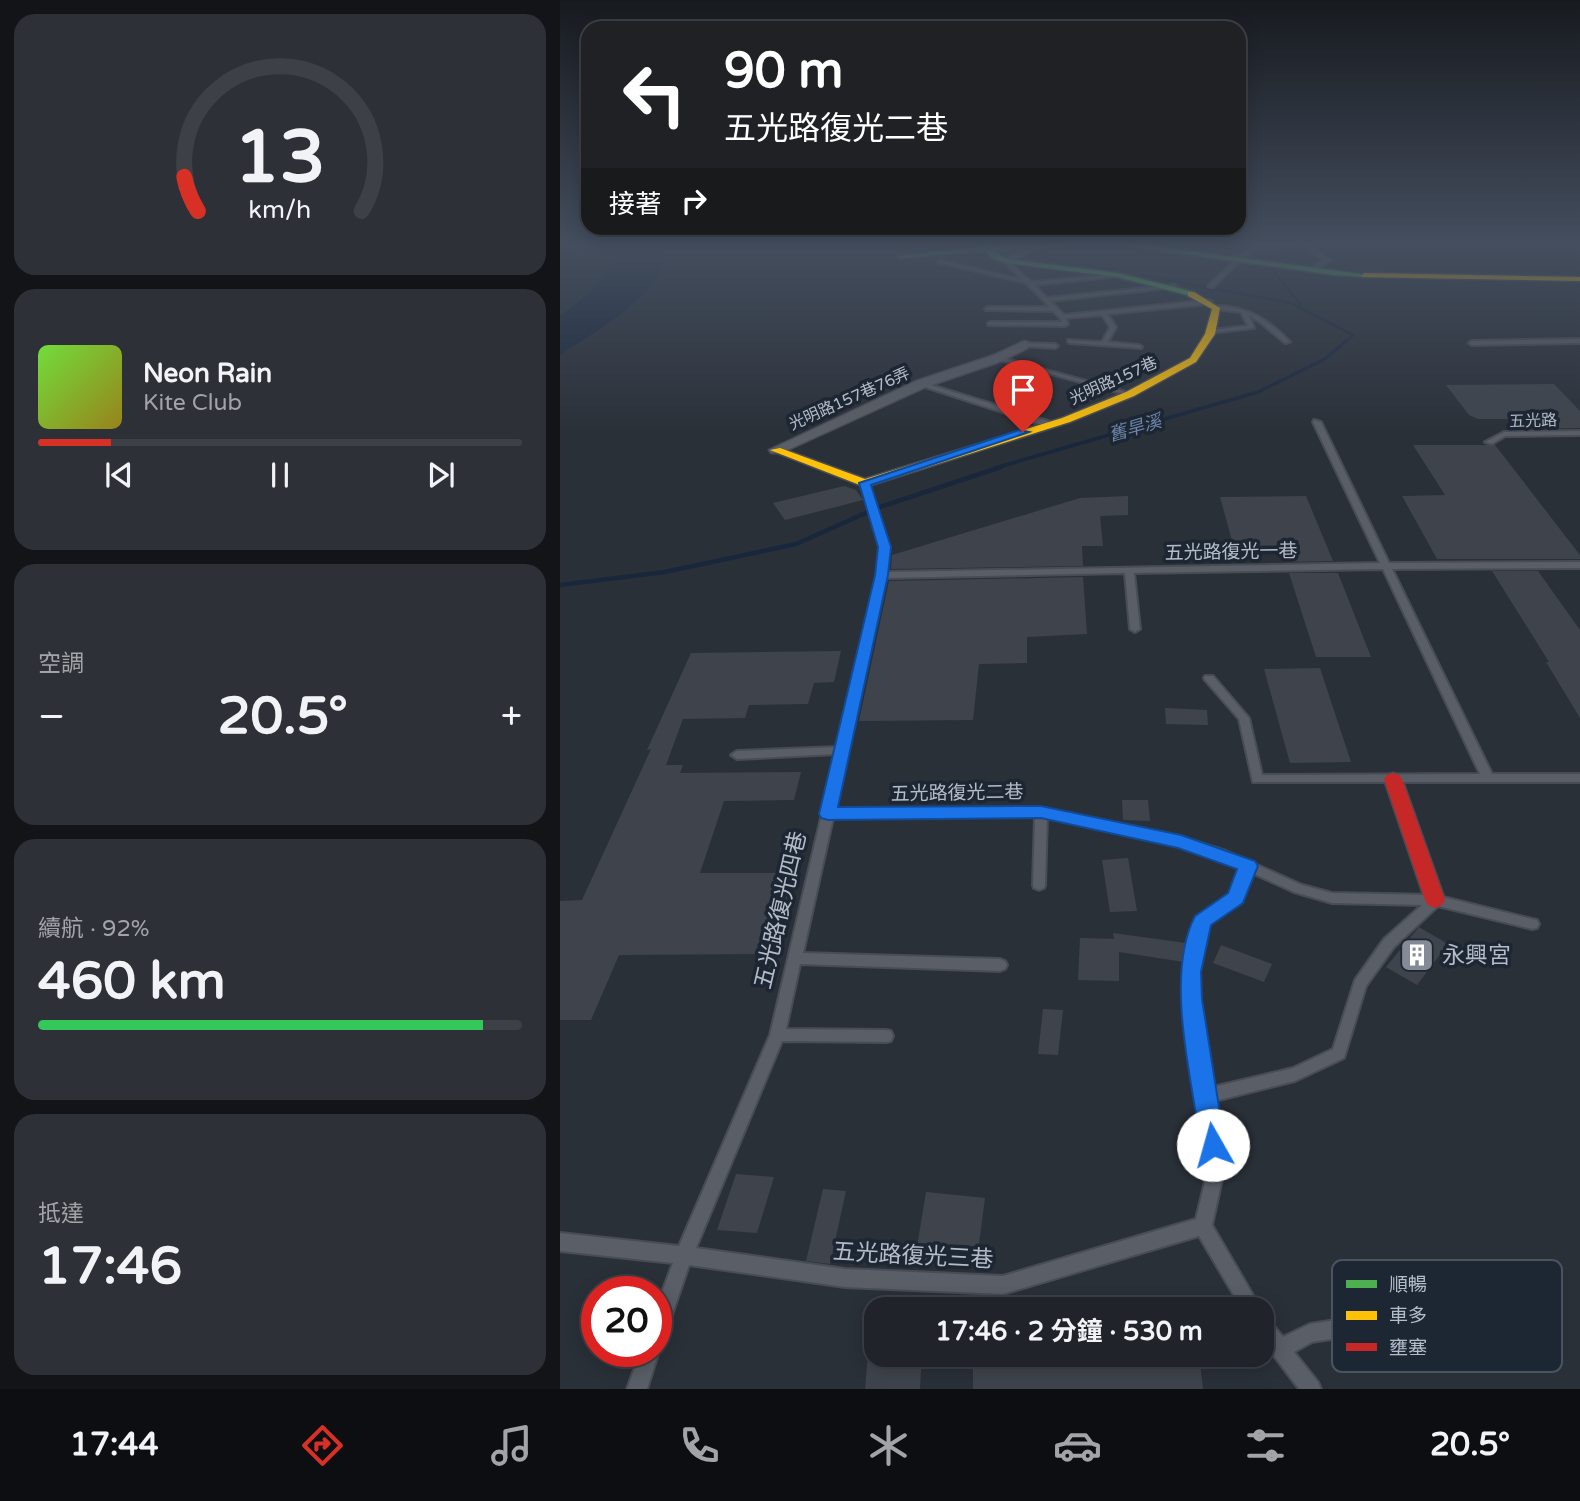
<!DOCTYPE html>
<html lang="zh-TW">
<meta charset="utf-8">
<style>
body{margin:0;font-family:"Varela Round","Noto Sans TC",sans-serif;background:#2d3036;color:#f1f3f6;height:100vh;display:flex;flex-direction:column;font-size:26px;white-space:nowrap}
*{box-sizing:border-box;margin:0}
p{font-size:23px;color:#a2a4a8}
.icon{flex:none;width:38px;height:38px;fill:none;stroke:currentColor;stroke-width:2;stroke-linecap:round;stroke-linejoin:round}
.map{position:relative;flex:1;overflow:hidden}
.panel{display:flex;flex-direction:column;gap:14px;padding:14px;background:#121417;width:560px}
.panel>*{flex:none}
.hud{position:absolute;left:21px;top:21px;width:665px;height:214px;border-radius:21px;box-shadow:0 4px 18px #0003,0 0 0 2px #3d4147;background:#202124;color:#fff;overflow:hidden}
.speed{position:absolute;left:21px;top:1276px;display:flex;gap:14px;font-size:35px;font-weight:700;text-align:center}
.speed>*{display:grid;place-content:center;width:91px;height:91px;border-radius:50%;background:#20242a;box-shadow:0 4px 18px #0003,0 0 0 2px #3d4147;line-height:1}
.speed .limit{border:10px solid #d22;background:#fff;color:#111}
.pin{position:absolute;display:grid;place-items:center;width:60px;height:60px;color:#fff;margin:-72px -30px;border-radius:50% 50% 50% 0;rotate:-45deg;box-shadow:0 0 7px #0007}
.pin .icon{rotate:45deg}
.me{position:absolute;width:77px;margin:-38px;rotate:353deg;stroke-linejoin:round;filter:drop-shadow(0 0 5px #0008)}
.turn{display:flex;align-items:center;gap:24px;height:147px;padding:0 28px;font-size:32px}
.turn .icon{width:91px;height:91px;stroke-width:2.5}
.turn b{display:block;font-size:49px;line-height:60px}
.then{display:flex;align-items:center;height:66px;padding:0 28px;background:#0003;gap:14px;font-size:26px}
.big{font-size:52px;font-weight:700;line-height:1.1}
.panel .widget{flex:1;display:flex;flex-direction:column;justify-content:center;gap:10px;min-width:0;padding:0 24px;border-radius:21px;background:#2d3036}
.panel .dial{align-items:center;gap:0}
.dial svg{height:182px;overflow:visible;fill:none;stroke:#3d4147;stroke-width:7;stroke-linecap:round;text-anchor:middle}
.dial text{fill:#f1f3f6;stroke:none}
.song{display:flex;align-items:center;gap:21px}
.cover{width:84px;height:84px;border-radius:10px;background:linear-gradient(135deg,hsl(100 70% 55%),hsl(50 70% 35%))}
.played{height:7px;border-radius:4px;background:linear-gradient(90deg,#d93025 15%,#3d4147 15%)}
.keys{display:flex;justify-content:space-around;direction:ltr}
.heat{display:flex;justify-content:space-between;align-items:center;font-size:38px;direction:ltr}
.charge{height:10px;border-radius:5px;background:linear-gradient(90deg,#34c759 92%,#3d4147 0)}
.trip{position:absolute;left:304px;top:1297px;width:410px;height:70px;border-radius:21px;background:#20242a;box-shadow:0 4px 18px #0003,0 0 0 2px #3d4147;font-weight:700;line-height:70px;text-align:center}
.dock{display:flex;height:112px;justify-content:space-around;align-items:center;background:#0d0e11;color:#a2a4a8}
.dock .icon{width:49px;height:49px}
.dock .on{color:#d93025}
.dock b{font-size:32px;color:#f1f3f6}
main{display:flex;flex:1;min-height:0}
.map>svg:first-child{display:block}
</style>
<main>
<section class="panel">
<div class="widget dial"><svg viewBox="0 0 100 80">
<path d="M14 69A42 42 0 1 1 86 69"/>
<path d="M14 69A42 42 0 0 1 8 54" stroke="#d93025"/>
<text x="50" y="56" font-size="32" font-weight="700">13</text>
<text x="50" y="72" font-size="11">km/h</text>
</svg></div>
<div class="widget">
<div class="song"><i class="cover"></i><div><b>Neon Rain</b><p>Kite Club</p></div></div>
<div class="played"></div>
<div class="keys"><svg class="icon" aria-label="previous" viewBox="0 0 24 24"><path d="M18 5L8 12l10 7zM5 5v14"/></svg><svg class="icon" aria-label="pause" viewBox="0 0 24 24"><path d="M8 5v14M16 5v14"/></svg><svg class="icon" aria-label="next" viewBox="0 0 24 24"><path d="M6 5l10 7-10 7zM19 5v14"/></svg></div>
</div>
<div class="widget"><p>空調</p>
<div class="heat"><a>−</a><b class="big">20.5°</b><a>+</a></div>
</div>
<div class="widget"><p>續航 · 92%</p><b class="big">460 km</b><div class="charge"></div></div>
<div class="widget"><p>抵達</p><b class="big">17:46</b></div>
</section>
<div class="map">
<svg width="1020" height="1389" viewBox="0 0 1020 1389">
<rect width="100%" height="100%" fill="#2a3038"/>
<path fill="#273a3e" d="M 872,242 L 938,242 L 939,245 C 922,257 889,250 872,242 Z"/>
<path fill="#19273c" d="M 58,242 L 102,242 C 118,288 31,334 0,355 L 0,316 C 26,296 53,276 58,242 Z"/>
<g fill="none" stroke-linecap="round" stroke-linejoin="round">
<path stroke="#19273c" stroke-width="2.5" d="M 463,253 L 553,270
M 711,268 L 741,305
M 580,275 L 731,303 L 793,335 L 784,343"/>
<path stroke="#19273c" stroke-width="3.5" d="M 435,468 L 698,392 L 765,359 L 786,341"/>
<path stroke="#19273c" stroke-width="4.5" d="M 0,585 L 105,572 L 236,544 L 317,508 L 441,467"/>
</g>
<path fill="#3f444c" d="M 994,384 L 1020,411 L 1020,428 L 961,429 L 952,419 L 918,419 L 909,415 L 886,385 Z
M 853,445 L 935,445 L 1020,555 L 1020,559 L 877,559 L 842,496 L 885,495 Z
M 284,486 L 296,490 L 303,500 L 225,520 L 213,503 Z
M 568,496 L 568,515 L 540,516 L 543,546 L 522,546 L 523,566 L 331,569 L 332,555 L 520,498 Z
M 746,496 L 773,561 L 725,562 L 720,548 L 674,548 L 660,497 Z
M 932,571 L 978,571 L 1020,630 L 1020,718 L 986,662 L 989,662 Z
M 729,573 L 778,573 L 811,657 L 756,657 Z
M 523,577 L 527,634 L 467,637 L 467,663 L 419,664 L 413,720 L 299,721 L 329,581 Z
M 281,651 L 274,682 L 254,683 L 248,704 L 189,705 L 185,718 L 123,719 L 106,765 L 123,765 L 120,773 L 241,772 L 234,800 L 164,801 L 140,873 L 238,873 L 217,954 L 59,955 L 31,1020 L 0,1020 L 0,901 L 22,900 L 91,749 L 87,750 L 131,653 Z
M 760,668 L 791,762 L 730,763 L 704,669 Z
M 605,708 L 647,710 L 648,725 L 606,724 Z
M 562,800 L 588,800 L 590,821 L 563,820 Z
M 568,858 L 577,911 L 550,912 L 542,860 Z
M 859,927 L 888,944 L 857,985 L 826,967 Z
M 553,933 L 626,943 L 624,962 L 559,952 L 559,981 L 518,980 L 520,938 L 554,939 Z
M 661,945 L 712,964 L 704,982 L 653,963 Z
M 483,1009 L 503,1010 L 498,1055 L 478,1054 Z
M 176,1174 L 214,1177 L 197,1233 L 157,1230 Z
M 263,1189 L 286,1191 L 270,1264 L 246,1261 Z
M 366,1192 L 425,1198 L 416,1267 L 354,1265 Z
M 308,1354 L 362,1354 L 360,1389 L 305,1389 Z
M 413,1354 L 639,1354 L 643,1389 L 413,1389 Z"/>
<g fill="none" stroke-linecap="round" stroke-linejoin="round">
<g stroke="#484c55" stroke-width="4">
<path id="lane" d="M 740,242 L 755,242 L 748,244 L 770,260 L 752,272 L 750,269 L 764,260 L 742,245 L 697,249 L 681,260 L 653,287 L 648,286 L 677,258 L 694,247 Z
M 446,259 L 471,282 L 559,274 L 562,276 L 474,285 L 487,298 L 614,285 L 617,287 L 490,301 L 504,315 L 649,300 L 652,302 L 649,304 L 547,314 L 556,327 L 548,342 L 579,345 L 582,347 L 581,348 L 510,343 L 508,342 L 508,340 L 542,342 L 550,327 L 542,315 L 506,318 L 508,324 L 505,326 L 428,325 L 428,323 L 430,322 L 502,322 L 500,318 L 493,311 L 426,310 L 425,309 L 428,307 L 490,307 L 466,283 L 377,262 L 380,260 L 462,280 L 444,262 Z
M 656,306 C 687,306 709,320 730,342 L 725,343 L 701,323 L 689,315 L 694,328 L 649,333 L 649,331 L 651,330 L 688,326 L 681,312 L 654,309 L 653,308 Z
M 1020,339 L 1020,343 L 912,345 L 909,343 L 912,341 Z
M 464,343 L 495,344 L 498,346 L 495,348 L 462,346 L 462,344 Z
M 436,357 L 440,357 L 573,394 L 568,395 L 436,359 Z
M 361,382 L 491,422 L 492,424 L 485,426 L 359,385 L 359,383 Z
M 754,420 L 761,422 L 829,563 L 1020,562 L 1020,568 L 832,569 L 932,774 L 1020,774 L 1020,782 L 693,782 L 679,719 L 645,680 L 644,678 L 645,676 L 653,676 L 689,718 L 702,775 L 920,774 L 823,569 L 574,573 L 580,629 L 575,632 L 570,629 L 565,573 L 326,578 L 274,810 L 481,808 L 621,837 L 666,851 L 742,885 L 772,893 L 875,895 L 972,919 L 977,920 L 979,924 L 977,928 L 972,929 L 878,906 L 834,947 L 806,986 L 784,1058 L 735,1081 L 655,1101 L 664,1170 L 652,1225 L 701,1309 L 682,1309 L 639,1236 L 443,1294 L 285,1287 L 129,1265 L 103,1341 L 96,1343 L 96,1308 L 113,1263 L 0,1251 L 0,1233 L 119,1246 L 210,1035 L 276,754 L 177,759 L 171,755 L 177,751 L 277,747 L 317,575 L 320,547 L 301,483 L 302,481 L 305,481 L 309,483 L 328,547 L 327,572 L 820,563 L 753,422 ZM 475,816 L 473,885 L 474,888 L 479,890 L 484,888 L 485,885 L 487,817 C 552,831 620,840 681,868 L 671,894 L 637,917 L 624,972 L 624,999 L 639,1096 L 648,1170 L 636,1219 L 443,1276 L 285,1269 L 136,1248 L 222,1041 L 326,1042 L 331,1041 L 333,1036 L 331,1031 L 326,1030 L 226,1029 L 240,964 L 440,971 L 445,969 L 447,965 L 445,961 L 440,959 L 243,953 L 273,818 ZM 692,873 L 734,892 L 772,903 L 862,905 L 824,939 L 795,980 L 773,1049 L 733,1068 L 653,1087 L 638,999 L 638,972 L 648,924 L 681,901 Z
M 1020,431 L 1020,435 L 945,436 L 932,444 L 925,442 L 944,432 Z
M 828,1312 L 923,1331 L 930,1333 L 932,1340 L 930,1347 L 923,1349 L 828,1330 L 752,1342 L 734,1352 L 758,1382 L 761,1389 L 739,1389 L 702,1340 L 702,1316 L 708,1319 L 723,1337 L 750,1324 Z
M 96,1344 L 99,1351 L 87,1389 L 67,1389 L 81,1351 L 96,1351 Z"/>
</g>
<g stroke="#484c55" stroke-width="3">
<path id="street" d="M 479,242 L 487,244 L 454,260 L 445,258 Z
M 464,341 L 468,342 L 468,348 L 442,361 L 366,387 L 221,453 L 211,453 L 209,450 L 356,381 L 434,355 Z"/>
</g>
<g stroke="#484c55" stroke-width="3">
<path id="fast" d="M 416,242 L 423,242 L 428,246 L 500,242 L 565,242 L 808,275 L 804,277 L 774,275 L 565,246 L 509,246 L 433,251 L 447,259 L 557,273 L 634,292 L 634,296 L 631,296 L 557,277 L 446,263 L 433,259 L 425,251 L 341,258 L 337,256 L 420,247 Z"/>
</g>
<g stroke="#484c55" stroke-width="3">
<path id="slow" d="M 804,273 L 1020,277 L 1020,281 L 801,277 Z
M 628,292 L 634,292 L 660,308 L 655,334 L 636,362 L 574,396 L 510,422 L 305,487 L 210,450 L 220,448 L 305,479 L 502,418 L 566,392 L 630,358 L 645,334 L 652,309 L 628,296 Z"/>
</g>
<g stroke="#484c55" stroke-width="3">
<path id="jam" d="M 833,773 L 839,775 L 842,779 L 885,900 L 882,905 L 875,908 L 868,905 L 865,900 L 824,779 L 827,775 Z"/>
</g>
<use href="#lane" fill="#5a5e66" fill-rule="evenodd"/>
<use href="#street" fill="#5a5e66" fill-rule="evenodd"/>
<use href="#fast" fill="#4caf50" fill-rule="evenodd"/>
<use href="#slow" fill="#ffc107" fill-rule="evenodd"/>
<use href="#jam" fill="#c62828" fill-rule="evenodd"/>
</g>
<linearGradient id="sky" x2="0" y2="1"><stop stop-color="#171a1f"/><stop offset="0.56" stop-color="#444e5e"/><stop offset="1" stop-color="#444e5e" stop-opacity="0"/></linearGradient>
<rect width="1020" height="436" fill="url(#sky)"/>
<path fill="#1a73e8" stroke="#114b97" stroke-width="2" d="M 459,430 L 469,432 L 311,485 L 331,547 L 328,575 L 278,807 L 481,806 L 621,835 L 695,861 L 698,866 L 683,903 L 651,925 L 641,972 L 642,999 L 665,1145 L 661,1154 L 653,1157 L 644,1154 L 641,1145 C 632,1081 604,975 635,916 L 668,893 L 677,869 L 618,848 L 481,818 L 268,820 L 261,818 L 259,814 L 315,575 L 318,547 L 299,483 Z"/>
<defs>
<g id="building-square" transform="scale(1.75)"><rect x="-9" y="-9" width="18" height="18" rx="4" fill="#848b96" stroke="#1d2633"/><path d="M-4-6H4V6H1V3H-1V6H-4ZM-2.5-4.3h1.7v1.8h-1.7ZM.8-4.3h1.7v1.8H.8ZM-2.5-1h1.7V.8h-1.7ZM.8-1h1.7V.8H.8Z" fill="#fff"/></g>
</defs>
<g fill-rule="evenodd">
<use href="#building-square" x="857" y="955"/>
</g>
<g text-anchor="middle" stroke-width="7" stroke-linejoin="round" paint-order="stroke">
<g font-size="16" fill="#b4bcc9" stroke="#1d2633">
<text transform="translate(553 380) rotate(-24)" y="6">光明路157巷</text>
<text transform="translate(289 398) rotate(-24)" y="6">光明路157巷76弄</text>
<text transform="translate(973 420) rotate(-2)" y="6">五光路</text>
</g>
<g font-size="18" font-style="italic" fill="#6d86a8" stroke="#1d2633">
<text transform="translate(575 428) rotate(-16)" y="6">舊旱溪</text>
</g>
<g font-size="19" fill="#b4bcc9" stroke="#1d2633">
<text transform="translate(671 551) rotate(-1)" y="7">五光路復光一巷</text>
<text transform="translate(397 792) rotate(-1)" y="7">五光路復光二巷</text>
</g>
<g font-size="23" fill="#b4bcc9" stroke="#1d2633">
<text transform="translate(220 910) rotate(-77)" y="8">五光路復光四巷</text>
<text transform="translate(353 1255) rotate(3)" y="8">五光路復光三巷</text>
</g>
<g font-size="23" fill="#b4bcc9" stroke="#1d2633" text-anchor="start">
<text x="882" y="963">永興宮</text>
</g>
</g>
<rect x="772" y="1260" width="230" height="112" rx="10" fill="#1d2633" stroke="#4a5360" stroke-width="2"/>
<rect x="786" y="1280" width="31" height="8" fill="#4caf50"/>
<rect x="786" y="1311" width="31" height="9" fill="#ffc107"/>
<rect x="786" y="1343" width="31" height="8" fill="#c62828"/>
<g font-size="19" fill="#b4bcc9">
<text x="829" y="1291">順暢</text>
<text x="829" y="1322">車多</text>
<text x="829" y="1354">壅塞</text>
</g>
</svg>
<div class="speed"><div class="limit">20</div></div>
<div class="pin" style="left:463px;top:432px;background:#d93025"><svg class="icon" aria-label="arrive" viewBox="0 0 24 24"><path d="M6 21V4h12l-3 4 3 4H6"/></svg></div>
<svg class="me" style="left:653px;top:1145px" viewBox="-20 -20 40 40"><circle r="19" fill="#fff"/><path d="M0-13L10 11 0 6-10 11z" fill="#1a73e8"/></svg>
<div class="trip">17:46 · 2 分鐘 · 530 m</div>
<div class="hud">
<div class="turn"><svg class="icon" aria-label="left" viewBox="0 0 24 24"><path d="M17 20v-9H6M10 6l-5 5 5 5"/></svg><div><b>90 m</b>五光路復光二巷</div></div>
<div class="then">接著<svg class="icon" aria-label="right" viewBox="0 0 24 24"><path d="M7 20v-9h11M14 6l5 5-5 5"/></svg></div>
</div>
</div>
</main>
<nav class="dock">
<b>17:44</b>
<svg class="icon on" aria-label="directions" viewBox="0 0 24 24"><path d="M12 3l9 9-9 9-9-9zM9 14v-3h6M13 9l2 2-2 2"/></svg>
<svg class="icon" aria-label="music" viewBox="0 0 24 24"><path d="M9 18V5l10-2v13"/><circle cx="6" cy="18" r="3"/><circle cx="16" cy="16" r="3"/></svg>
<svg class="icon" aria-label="phone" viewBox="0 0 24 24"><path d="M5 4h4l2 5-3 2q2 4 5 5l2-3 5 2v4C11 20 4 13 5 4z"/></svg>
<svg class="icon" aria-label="climate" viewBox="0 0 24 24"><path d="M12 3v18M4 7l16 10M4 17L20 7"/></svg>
<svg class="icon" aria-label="car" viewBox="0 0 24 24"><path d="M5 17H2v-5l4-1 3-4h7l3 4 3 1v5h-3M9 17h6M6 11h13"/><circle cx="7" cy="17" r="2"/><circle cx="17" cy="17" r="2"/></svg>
<svg class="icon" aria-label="filters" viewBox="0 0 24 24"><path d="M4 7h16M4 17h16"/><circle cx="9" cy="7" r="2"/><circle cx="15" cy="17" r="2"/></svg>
<b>20.5°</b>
</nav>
